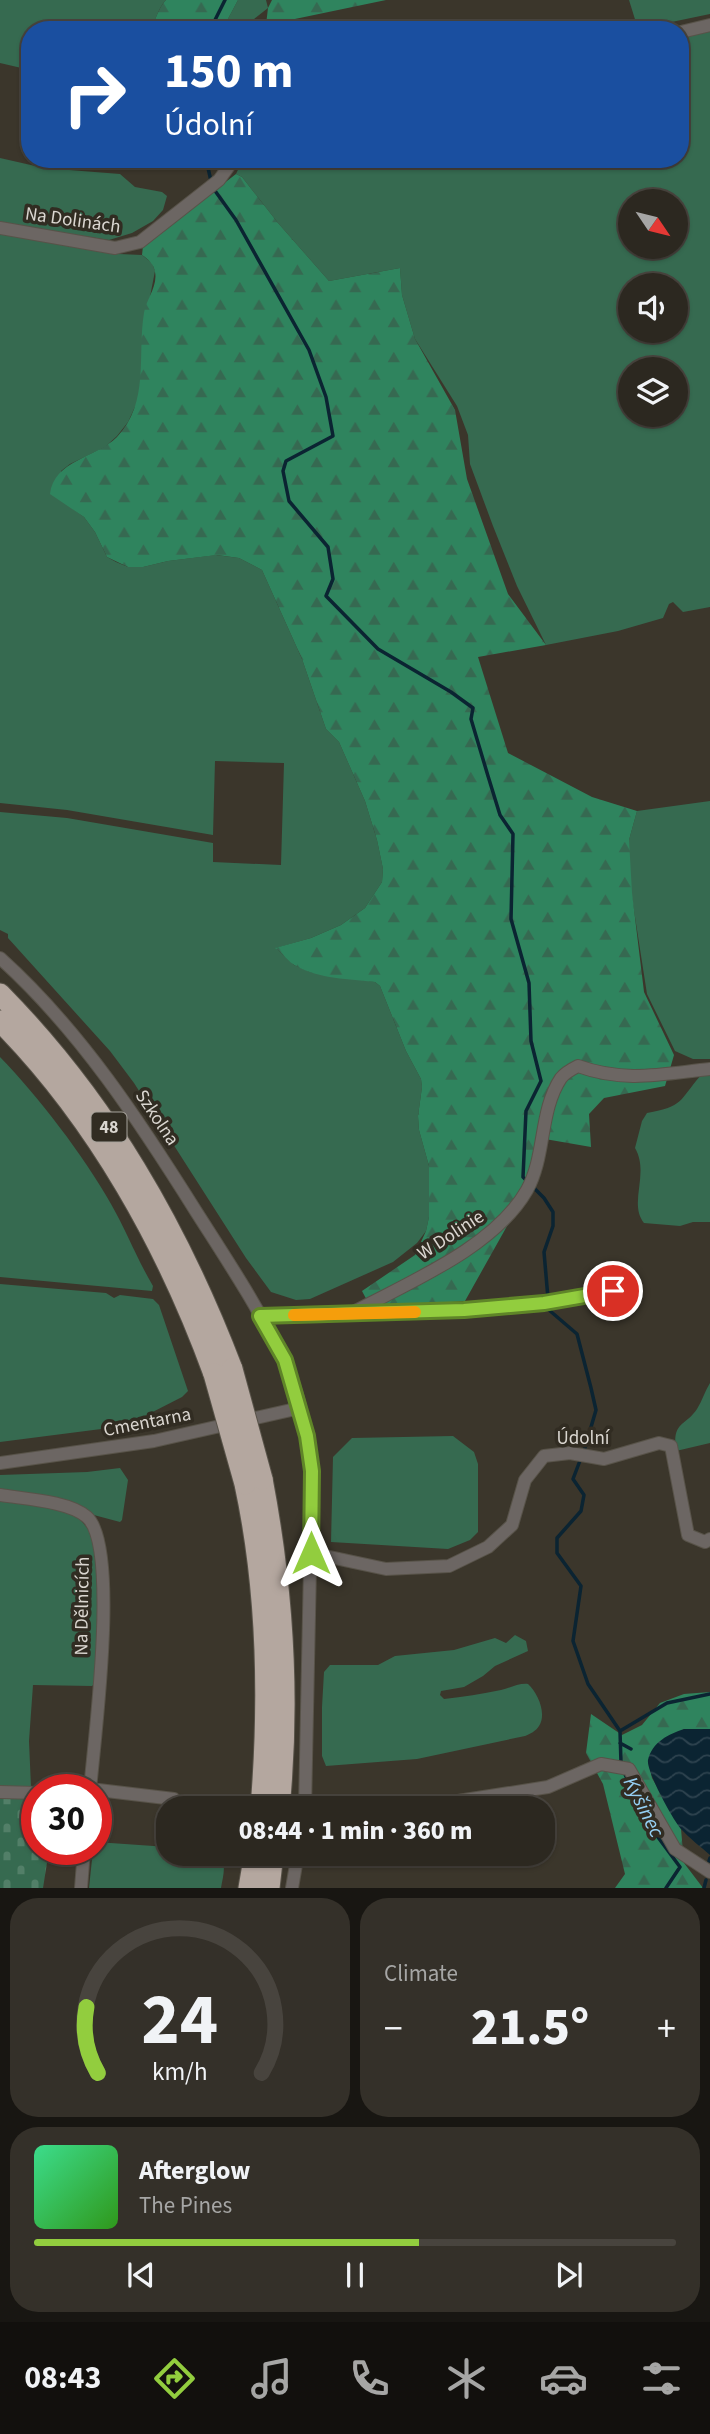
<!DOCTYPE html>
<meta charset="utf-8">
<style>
body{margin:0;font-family:"Source Sans 3",sans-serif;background:#343029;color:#f1f3f6;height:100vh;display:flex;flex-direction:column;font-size:26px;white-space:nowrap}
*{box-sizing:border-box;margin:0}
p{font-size:23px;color:#a6a6a5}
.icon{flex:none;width:38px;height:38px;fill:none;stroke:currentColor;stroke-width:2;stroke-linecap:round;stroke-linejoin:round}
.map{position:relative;height:1888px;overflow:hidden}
.panel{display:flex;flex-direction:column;gap:10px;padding:10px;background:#181612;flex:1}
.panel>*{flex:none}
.hud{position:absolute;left:21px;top:21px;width:668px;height:147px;border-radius:28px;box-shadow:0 2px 5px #0004,0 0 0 2px #48443e;background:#1a4fa0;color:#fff;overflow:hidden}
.needle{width:46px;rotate:125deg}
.fabs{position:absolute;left:618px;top:189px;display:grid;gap:14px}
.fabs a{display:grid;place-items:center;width:70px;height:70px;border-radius:50%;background:#2c2820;box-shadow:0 2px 5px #0004,0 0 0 2px #48443e;font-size:35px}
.speed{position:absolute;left:21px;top:1774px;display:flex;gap:14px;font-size:35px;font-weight:700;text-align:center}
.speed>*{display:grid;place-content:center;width:91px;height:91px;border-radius:50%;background:#2c2820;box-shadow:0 2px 5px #0004,0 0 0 2px #48443e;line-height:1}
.speed .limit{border:10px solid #d22;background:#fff;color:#111}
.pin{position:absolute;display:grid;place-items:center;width:60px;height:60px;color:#fff;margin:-30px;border:4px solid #fff;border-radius:50%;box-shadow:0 2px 7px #0007}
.me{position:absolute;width:77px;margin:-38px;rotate:0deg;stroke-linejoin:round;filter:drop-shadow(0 0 5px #0008)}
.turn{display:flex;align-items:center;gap:24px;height:147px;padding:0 28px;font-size:32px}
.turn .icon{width:91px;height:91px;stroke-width:2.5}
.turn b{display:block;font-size:49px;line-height:60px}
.big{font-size:52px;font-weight:800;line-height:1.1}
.panel .widget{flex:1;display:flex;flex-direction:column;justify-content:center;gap:10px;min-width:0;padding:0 24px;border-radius:28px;background:#343029}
.panel .dial{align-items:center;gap:0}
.dial svg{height:182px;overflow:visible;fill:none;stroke:#48443e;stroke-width:7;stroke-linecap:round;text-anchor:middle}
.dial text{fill:#f1f3f6;stroke:none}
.song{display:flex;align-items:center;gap:21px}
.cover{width:84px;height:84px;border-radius:10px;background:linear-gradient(135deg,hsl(150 70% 55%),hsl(110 70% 35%))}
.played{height:7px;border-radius:4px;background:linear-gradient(90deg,#92cd3e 60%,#48443e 60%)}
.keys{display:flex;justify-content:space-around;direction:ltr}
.heat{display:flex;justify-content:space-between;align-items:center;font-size:38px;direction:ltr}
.panel .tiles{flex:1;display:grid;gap:10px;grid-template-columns:1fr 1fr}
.widget:last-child{grid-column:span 2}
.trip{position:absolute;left:156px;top:1796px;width:399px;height:70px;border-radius:28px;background:#2c2820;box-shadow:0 2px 5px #0004,0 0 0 2px #48443e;font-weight:800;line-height:70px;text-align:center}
.dock{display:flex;height:112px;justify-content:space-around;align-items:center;background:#12100d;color:#a6a6a5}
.dock .icon{width:49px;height:49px}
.dock .active{color:#92cd3e}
.dock b{font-size:32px;color:#f1f3f6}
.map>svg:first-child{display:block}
</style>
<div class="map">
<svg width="710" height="1888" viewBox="0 0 710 1888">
<defs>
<pattern id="forest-firs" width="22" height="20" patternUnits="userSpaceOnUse" patternTransform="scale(1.75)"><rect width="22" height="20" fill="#2f845e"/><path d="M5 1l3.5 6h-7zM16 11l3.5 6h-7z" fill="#366951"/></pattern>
<pattern id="cemetery-stones" width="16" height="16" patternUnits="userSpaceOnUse" patternTransform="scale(1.75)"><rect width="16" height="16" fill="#366a50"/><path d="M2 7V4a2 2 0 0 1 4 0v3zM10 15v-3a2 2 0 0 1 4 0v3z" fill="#527f68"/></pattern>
<pattern id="water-waves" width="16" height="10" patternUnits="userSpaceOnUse" patternTransform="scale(1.75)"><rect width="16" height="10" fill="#0b2432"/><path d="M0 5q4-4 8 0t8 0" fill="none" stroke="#2e434f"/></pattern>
</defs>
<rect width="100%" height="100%" fill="#3b362b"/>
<path fill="#366a50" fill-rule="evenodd" d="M 0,0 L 166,0 C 157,9 157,21 148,30 L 30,30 L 30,70 L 0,63 Z
M 238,0 L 266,0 L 268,8 L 240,30 L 222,30 Z
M 629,0 L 710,0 L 710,14 L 638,29 Z
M 710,31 L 710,607 L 683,612 L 673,602 L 669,604 L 663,618 L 618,631 L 546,645 L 517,586 L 493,526 L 470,464 L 468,435 L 457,406 L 415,339 L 402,295 L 400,268 L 329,281 L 278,223 L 242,177 L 236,174 L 243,159 L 681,159 L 681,37 ZM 630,201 L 676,201 L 676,247 L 630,247 ZM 630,285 L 676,285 L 676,331 L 630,331 ZM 630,369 L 676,369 L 676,415 L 630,415 Z
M 0,158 L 44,168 L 120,174 L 135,187 L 162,192 L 167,196 L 163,210 L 153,221 L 132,233 L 109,240 L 0,223 Z
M 0,232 L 119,254 L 142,255 L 152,263 L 155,271 L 142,338 L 142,371 L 139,398 L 128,422 L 117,436 L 105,447 L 70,464 L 61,471 L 73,509 L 84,517 L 95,532 L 107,557 L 116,562 L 128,567 L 143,567 L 168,561 L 216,555 L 239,558 L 262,570 L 302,659 L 326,729 L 339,742 L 365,801 L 377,840 L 383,869 L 382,882 L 365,908 L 341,925 L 311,938 L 276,948 L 294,965 L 310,972 L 375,982 L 380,986 L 406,1051 L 421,1079 L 422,1087 L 418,1116 L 419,1130 L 429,1166 L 429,1217 L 426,1231 L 417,1243 L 393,1262 L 310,1299 L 296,1300 L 271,1292 L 246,1258 L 134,1083 L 110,1051 L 8,938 L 8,934 L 0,930 L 0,812 L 67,818 L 213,843 L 213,862 L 281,865 L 284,763 L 215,761 L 213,835 L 67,810 L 0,803 Z
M 710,801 L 710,1059 L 693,1059 L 675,1051 L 647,994 L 628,872 L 629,840 L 637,811 Z
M 0,1057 C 38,1096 84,1156 111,1204 C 126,1230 137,1259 153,1286 L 152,1291 L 0,1277 Z
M 710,1074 L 710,1222 L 693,1222 L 680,1226 L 644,1223 C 628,1203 650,1174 635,1148 L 642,1121 L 647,1113 C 684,1106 678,1102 701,1075 Z
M 0,1284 L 106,1293 L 114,1298 L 120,1295 L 153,1299 L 159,1305 L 188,1391 L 182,1397 L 137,1420 L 109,1428 L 0,1442 Z
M 710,1383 L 710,1443 L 676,1451 C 672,1421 685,1427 697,1409 C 702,1401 705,1391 710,1383 Z
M 453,1436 L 474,1452 L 478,1464 L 478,1532 L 470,1540 L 448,1549 L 331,1542 L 333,1457 L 352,1438 Z
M 120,1468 L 128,1480 L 122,1520 L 120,1522 L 0,1490 L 0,1475 L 87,1472 Z
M 0,1499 C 16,1502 56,1504 69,1511 C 80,1518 88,1527 93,1539 C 105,1568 96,1649 95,1683 L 92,1686 L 33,1685 L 29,1741 L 31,1787 L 0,1787 Z
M 515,1635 L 526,1641 L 528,1651 L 495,1666 L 483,1676 L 464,1687 L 441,1691 L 440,1695 L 444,1699 C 463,1697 482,1694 501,1690 C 510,1688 519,1683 528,1684 C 538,1693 547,1714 539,1726 C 536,1731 530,1734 525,1736 L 417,1759 L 326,1766 L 322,1756 L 322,1707 L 324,1672 L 330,1665 L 378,1665 L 395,1656 L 454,1650 L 495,1638 L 506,1643 Z
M 96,1842 L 168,1847 L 168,1853 L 217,1853 C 228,1863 223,1875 221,1888 L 89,1888 L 93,1850 L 96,1850 Z"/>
<path fill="url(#forest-firs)" d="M 166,0 L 238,0 L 222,30 L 148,30 C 157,21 157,9 166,0 Z
M 272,0 L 386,0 L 266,25 L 268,8 Z
M 236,174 L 242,177 L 278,223 L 329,281 L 400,268 L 402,295 L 415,339 L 455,410 L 467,479 L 508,594 L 546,645 L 478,657 L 508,753 L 592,797 L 637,811 L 629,840 L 632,893 L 644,992 L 674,1055 L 665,1086 L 604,1098 L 589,1114 L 591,1147 L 545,1139 L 516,1210 L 465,1301 L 371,1308 L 362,1291 L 415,1255 L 426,1231 L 429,1217 L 429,1166 L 419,1130 L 418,1116 L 422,1087 L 421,1079 L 406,1051 L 380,986 L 375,982 C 350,979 319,979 296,966 C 288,962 283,953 275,948 L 311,938 L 341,925 L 365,908 L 382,882 L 383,869 L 377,840 L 365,801 L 339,742 L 326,729 L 302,659 L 262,570 L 239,558 L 217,555 L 168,561 L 143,567 L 128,567 L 107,557 L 95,532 L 84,517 L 50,494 C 54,460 96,458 117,437 C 150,402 137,356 144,313 C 146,300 158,286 155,272 C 154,264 148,259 142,255 L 143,246 Z
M 710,1692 L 710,1729 L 684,1729 L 648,1760 L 652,1778 L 681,1829 L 684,1863 L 703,1888 L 615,1888 L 625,1874 L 603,1784 L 586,1753 L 591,1714 L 622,1735 L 642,1725 L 660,1703 L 684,1694 Z"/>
<path fill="url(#cemetery-stones)" d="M 0,1796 L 37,1797 L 37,1850 L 49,1850 L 43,1888 L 0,1888 Z"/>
<path fill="url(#water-waves)" d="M 684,1729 L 710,1729 L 710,1855 C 701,1847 689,1838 681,1829 C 673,1820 646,1771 648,1760 C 652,1742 669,1734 684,1729 Z"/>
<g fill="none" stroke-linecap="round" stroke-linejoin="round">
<path stroke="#0b2432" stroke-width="3.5" d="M 210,30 L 225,0
M 206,159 L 211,181
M 213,188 L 236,220 L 309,350 L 326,397 L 333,436 L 286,461 L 283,471 L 289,501 L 328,547 L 333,579 L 326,596 L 378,649 L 451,692 L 473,708 L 471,719 L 488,776 L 500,815 L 513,834 L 511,919 L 529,983 L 531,1041 L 541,1081 L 526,1111 L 523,1177 L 528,1182
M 533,1187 L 544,1198 L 553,1212 L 553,1226 L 544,1252 L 549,1310 L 577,1334 L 591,1388 L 596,1410 L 584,1451
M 581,1458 L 573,1479 L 584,1495 L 581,1511 L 557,1538 L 557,1553 L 581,1586 L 573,1641 L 588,1684 L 620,1731
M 620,1743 L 631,1749
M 621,1763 L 620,1731 L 667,1703 L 710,1694
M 623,1770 L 649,1825 L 680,1867 L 666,1888
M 709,1861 L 710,1858
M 704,1888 L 706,1880"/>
<g stroke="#585349" stroke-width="14">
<path id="street" d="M 681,32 L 710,25
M 0,228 L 115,248 L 140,242 L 219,180 L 234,159
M 0,958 C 80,1030 140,1122 197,1213 C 227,1260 259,1308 283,1359 C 300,1393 307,1434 312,1471 L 305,1808
M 350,1314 C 407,1283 494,1248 527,1190 C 546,1156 539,1111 561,1078 C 565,1073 572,1069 578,1066 C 625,1083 662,1074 710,1069
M 260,1316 L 464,1310 L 544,1303 L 613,1291
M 0,1463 L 154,1441 L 300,1408
M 0,1495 C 24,1499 69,1501 87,1517 C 120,1547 94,1741 90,1790
M 311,1553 L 386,1569 L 449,1566 L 488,1547 L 512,1525 L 525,1480 L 544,1456 L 570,1453 L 604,1459 L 659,1443 L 671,1446 L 688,1535 L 705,1542 L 710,1539
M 90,1789 L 174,1799
M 0,1792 L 37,1793
M 393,1808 L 458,1801 L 548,1787 L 601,1764 L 629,1769 L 675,1849 L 710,1872
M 81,1888 L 84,1850
M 292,1888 L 298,1853"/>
</g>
<g stroke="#585349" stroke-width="23">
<path id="highway" d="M 0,994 C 106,1102 178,1228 232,1369
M 0,1021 C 97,1119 167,1245 214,1374
M 262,1479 C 283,1589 290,1697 279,1808
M 245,1484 C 268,1591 270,1698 261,1808
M 249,1888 L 255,1853
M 269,1888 L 273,1853"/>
</g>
<use href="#street" stroke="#6c6663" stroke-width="12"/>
<use href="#highway" stroke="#b4a79f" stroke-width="21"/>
<g stroke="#585349" stroke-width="23" stroke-linecap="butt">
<path id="highway-bridge" d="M 232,1369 L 262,1479
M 214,1374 L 245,1484"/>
</g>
<use href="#highway-bridge" stroke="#b4a79f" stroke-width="21"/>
</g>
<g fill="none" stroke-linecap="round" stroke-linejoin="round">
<g stroke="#5f8528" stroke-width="18">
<path id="route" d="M 311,1553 L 312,1471 L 307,1436 L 285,1360 L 260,1316 L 464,1310 L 544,1303 L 613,1291"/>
</g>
<use href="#route" stroke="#92cd3e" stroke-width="12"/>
<path stroke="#f59e0b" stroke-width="12" d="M 294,1315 L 415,1312"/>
</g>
<g text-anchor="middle" stroke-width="7" stroke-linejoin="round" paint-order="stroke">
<rect fill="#312c22" stroke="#a7a39c" stroke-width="2" x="91.5" y="1112.5" width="35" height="29" rx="5"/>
<g font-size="18" font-weight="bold" fill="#dad6d0">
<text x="109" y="1133">48</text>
</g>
<g font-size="19" fill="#dad6d0" stroke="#312c22">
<text transform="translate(73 219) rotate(8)" y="7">Na Dolinách</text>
<text transform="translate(158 1117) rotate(56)" y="7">Szkolna</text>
<text transform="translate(450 1234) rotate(-33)" y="7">W Dolinie</text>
<text transform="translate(147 1421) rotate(-11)" y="7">Cmentarna</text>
<text x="583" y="1444">Údolní</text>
<text transform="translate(81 1606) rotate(-89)" y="7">Na Dělnicích</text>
</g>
<g font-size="21" font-style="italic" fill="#95cff3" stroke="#312c22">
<text transform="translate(644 1807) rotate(63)" y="7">Kyšinec</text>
</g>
</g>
</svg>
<div class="fabs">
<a><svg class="needle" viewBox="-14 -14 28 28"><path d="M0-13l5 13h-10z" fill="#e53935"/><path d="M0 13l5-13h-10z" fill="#a6a6a5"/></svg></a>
<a><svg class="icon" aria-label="sound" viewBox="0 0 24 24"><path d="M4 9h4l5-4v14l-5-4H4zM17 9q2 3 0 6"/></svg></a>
<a><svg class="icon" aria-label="layers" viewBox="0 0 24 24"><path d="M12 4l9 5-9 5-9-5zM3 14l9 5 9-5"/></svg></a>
</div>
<div class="speed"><div class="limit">30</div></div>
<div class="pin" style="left:613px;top:1291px;background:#d93025"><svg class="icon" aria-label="arrive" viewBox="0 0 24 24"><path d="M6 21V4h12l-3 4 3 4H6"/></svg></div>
<svg class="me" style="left:311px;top:1553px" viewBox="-20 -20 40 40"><path d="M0-17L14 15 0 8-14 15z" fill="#92cd3e" stroke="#fff" stroke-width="4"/></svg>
<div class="trip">08:44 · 1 min · 360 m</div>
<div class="hud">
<div class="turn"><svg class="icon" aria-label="right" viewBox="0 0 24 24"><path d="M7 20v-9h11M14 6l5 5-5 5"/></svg><div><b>150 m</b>Údolní</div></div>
</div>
</div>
<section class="panel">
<div class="tiles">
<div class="widget dial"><svg viewBox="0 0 100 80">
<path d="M14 69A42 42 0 1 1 86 69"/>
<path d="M14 69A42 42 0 0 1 9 40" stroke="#92cd3e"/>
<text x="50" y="56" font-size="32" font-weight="700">24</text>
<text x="50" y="72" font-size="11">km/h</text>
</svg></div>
<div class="widget"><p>Climate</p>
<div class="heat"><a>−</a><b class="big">21.5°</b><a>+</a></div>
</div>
<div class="widget">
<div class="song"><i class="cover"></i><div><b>Afterglow</b><p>The Pines</p></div></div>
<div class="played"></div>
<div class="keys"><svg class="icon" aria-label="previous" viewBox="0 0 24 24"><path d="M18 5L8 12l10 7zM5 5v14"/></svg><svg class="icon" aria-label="pause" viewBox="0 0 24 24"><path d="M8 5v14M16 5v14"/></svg><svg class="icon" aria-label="next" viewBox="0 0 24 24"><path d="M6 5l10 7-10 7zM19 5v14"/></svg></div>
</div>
</div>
</section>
<nav class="dock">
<b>08:43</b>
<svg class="icon active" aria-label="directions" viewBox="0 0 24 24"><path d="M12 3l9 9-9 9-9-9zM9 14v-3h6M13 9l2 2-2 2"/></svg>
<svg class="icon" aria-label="music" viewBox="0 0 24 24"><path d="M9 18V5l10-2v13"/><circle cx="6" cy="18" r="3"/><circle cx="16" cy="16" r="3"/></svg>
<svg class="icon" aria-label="phone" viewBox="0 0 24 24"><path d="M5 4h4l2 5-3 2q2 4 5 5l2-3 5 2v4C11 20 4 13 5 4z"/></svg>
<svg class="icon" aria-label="climate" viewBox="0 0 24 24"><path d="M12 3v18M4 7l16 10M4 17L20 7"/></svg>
<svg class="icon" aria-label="car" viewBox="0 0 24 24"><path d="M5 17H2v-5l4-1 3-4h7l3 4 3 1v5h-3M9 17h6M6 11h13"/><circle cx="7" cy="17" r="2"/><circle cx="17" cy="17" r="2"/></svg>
<svg class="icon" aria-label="filters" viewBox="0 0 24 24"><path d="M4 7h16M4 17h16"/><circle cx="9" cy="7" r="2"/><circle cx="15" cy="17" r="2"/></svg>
</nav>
